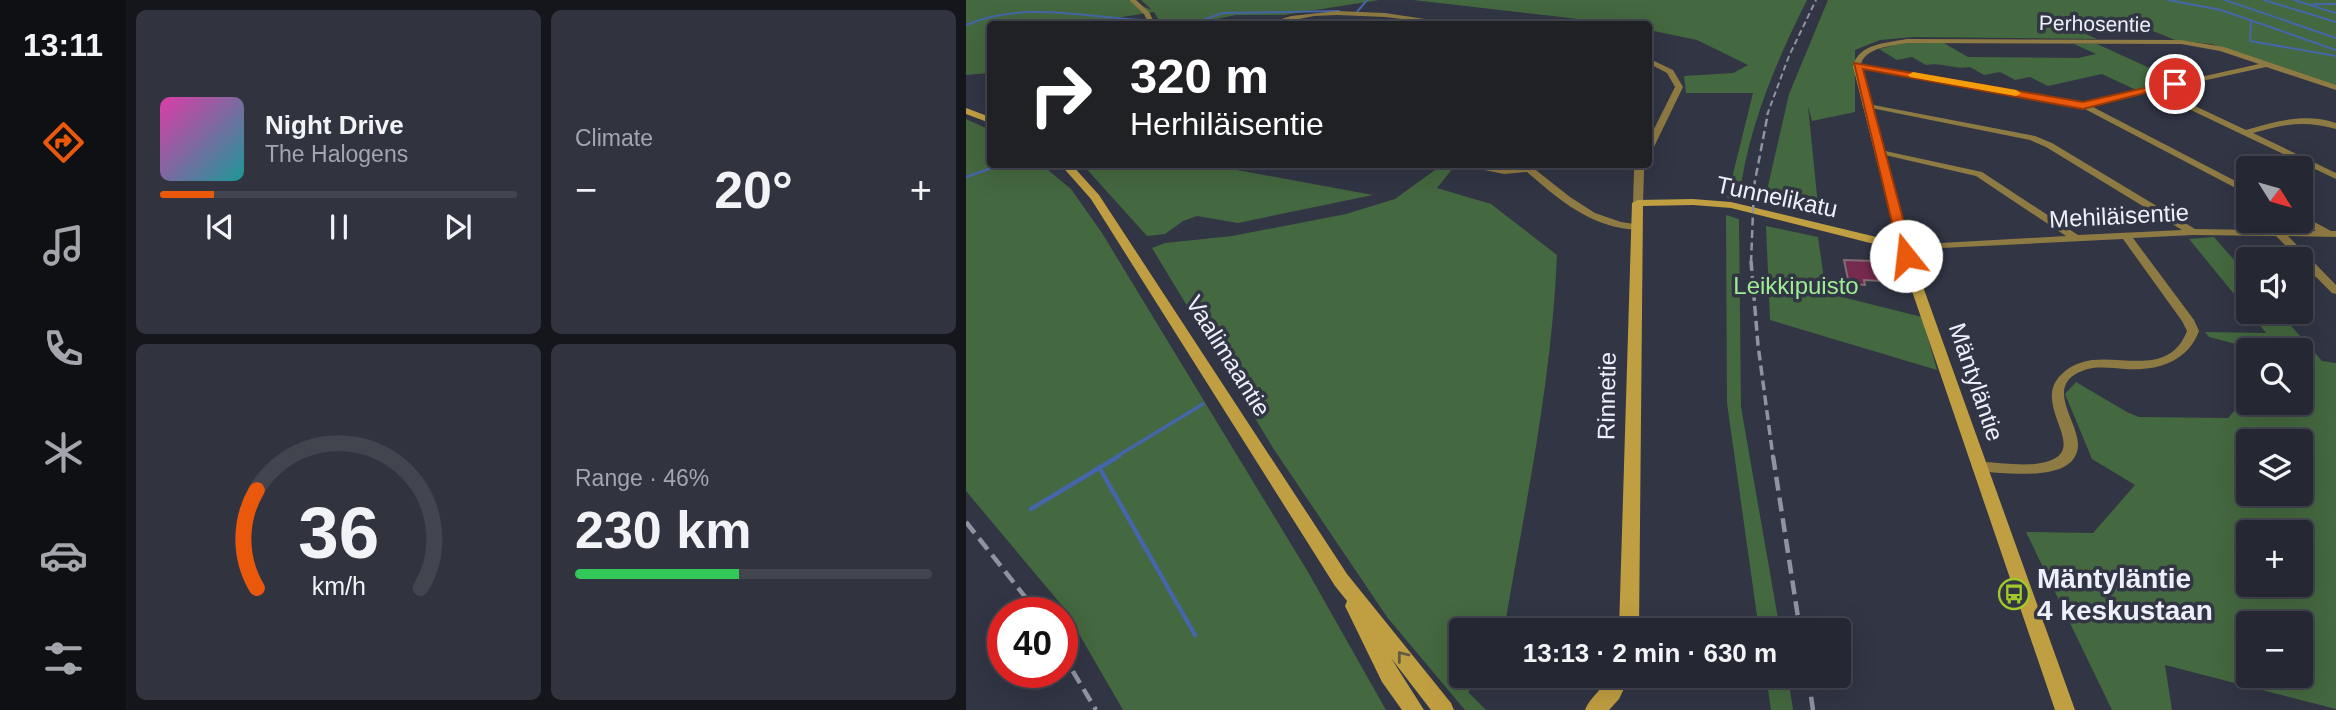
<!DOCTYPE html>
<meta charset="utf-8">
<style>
body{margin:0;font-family:Helvetica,sans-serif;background:#31343f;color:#f1f3f6;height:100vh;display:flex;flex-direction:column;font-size:26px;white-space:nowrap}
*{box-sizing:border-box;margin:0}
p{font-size:23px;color:#a3a6ac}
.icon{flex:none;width:38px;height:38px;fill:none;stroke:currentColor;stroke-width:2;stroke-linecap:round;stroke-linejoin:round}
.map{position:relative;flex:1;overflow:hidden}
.side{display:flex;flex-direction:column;gap:10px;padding:10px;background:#14161c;width:840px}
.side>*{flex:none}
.guide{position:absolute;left:21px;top:21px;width:665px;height:147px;border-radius:7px;box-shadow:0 7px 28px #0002,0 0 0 2px #42444e;background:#202124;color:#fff;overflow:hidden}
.needle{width:46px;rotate:127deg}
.fabs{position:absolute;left:1270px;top:156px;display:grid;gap:14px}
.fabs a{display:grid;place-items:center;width:77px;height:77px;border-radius:7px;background:#252833;box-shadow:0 7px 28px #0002,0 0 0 2px #42444e;font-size:35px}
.speed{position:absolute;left:21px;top:597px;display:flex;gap:14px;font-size:35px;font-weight:700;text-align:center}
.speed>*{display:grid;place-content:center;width:91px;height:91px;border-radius:50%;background:#252833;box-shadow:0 7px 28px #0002,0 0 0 2px #42444e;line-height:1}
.speed .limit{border:10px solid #d22;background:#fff;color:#111}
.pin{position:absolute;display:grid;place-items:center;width:60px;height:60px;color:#fff;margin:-30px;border:4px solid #fff;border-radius:50%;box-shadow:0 2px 7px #0007}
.me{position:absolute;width:77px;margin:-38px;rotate:344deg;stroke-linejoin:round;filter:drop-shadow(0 0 5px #0008)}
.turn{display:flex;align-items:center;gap:24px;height:147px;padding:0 28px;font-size:32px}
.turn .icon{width:91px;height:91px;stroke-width:2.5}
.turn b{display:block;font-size:49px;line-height:60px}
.big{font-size:52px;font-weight:700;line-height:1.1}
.side .tile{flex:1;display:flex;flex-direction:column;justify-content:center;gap:10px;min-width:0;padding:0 24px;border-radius:10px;background:#31343f}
.side .dial{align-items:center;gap:0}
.dial svg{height:182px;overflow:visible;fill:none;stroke:#42444e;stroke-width:7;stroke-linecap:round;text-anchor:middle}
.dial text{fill:#f1f3f6;stroke:none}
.song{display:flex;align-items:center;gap:21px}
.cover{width:84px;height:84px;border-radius:10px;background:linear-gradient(135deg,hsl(320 70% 55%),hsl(180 70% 35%))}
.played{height:7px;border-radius:4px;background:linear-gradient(90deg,#ea580c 15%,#42444e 15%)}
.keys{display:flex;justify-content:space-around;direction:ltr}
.heat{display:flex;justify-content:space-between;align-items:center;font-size:38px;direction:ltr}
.charge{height:10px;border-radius:5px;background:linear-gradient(90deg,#34c759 46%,#42444e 0)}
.side .tiles{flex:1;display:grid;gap:10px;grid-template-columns:repeat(2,1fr)}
.trip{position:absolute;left:483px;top:618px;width:402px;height:70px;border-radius:7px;background:#252833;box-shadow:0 7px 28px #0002,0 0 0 2px #42444e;font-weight:700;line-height:70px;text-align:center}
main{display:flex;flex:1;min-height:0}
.tabs{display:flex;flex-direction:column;width:126px;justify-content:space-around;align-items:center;background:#0f1014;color:#a3a6ac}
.tabs .icon{width:49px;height:49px}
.tabs .current{color:#ea580c}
.tabs b{font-size:32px;color:#f1f3f6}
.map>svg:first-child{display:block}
</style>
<main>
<nav class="tabs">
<b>13:11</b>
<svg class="icon current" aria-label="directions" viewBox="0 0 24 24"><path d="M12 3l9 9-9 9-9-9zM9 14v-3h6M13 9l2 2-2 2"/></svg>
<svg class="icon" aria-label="music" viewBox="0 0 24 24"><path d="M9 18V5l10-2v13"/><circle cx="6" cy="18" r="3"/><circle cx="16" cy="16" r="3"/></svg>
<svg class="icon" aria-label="phone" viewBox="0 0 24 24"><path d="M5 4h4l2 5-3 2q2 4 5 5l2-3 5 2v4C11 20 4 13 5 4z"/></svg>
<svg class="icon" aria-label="climate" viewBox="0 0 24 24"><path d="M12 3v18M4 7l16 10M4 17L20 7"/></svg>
<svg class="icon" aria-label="car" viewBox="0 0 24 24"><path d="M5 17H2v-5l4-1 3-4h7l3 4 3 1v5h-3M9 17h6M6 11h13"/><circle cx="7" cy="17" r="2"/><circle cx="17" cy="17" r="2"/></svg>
<svg class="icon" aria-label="filters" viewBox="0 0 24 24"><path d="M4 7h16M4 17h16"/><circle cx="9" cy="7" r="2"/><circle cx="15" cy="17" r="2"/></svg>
</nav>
<section class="side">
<div class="tiles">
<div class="tile">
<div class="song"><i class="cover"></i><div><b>Night Drive</b><p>The Halogens</p></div></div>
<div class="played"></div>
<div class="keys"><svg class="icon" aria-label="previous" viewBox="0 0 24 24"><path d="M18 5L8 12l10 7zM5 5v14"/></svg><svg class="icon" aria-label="pause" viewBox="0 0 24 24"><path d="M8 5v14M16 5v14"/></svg><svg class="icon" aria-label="next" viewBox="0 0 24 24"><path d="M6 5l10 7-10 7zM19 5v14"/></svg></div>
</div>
<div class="tile"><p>Climate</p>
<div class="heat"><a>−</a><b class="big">20°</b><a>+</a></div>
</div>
<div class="tile dial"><svg viewBox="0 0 100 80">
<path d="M14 69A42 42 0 1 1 86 69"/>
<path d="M14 69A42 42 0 0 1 14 26" stroke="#ea580c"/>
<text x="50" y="56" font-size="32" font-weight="700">36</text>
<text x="50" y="72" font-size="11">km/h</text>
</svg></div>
<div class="tile"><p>Range · 46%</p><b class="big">230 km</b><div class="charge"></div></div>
</div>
</section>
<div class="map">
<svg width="1370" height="710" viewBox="0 0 1370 710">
<rect width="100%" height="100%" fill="#313544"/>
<path fill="#44683f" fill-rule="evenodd" d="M 0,0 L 162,0 L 186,10 L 175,0 L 413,0 L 318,15 L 270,15 L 226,24 L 195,24 L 188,12 L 113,24 L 24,24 L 24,80 L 19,78 L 22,73 L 0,75 Z
M 447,0 L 841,0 C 809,64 782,128 773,199 L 761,198 L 787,93 L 720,93 L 718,76 L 767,73 L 782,65 L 731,40 L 683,30 L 682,24 L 656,24 Z
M 862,0 L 1370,0 L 1370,86 L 1245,44 L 1209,40 L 1177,27 L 1128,26 L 1111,30 L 1131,39 L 948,37 L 914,40 L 889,50 L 889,112 L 846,121 L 842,106 L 853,215 L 799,199 L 823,94 Z
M 976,42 L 1002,57 L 1112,58 L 1130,54 L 1108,44 L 1131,44 L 1212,81 L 1170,90 L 1136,74 L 1082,86 L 1064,77 L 1049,80 L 1034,72 L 1018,75 L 1004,67 C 987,70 977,62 960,65 L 946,57 L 931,60 L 913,49 L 937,43 Z
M 0,119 L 24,130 L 24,164 L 76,165 L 105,189 L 136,233 L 342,572 L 420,710 L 157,710 L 98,608 L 0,491 Z
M 117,165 L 244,165 L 407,195 L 272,223 L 231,216 L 217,221 L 199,234 L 181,236 Z
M 473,167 L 487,168 L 471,188 L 525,204 L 591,255 C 586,381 559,506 538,630 L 495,630 L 495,676 L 519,676 L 502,692 L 520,710 L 499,710 L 421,617 L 307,448 L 186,248 L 199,243 L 266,236 L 380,214 L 429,199 Z
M 760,215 L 773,219 L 775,407 L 814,630 L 793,630 L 761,403 Z
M 941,219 L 952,221 L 967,236 L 966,240 L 959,245 L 940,238 L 936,222 Z
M 800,226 L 852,237 L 860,293 L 956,317 L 971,370 L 804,320 Z
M 1248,237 L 1283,277 L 1283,312 L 1313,312 L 1356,361 L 1370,363 L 1370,709 L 1199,665 L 1206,710 L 1146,710 L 1060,532 L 1127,533 L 1169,485 L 1126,459 L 1099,394 L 1110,382 L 1161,412 L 1173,417 L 1262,418 L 1283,394 L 1283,402 L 1335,402 L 1335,350 L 1293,350 L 1243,337 L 1239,332 L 1300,333 L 1223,239 ZM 1283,441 L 1335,441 L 1335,494 L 1283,494 ZM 1283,532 L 1335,532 L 1335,584 L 1283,584 ZM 1283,623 L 1335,623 L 1335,676 L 1283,676 Z
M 800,676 L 822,676 L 827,710 L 805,710 Z"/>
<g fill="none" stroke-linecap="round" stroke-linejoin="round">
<path stroke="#4566a9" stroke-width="2" d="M 1202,0 L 1255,10 L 1370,50
M 1259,0 L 1370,38
M 1298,0 L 1370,22
M 1328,0 L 1370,13
M 1348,4 L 1370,4
M 391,12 L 401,0
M 195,21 L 234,21 L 257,13 L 373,11
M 1285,21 L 1284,41 L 1370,56
M 0,25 C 57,1 117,17 176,20"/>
<path stroke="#4566a9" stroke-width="2.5" d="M 0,177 L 31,166"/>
<path stroke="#4566a9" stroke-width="3.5" d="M 150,457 L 237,404"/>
<path stroke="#4566a9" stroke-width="4.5" d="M 133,467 L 229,635
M 65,509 L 153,456"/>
</g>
<path fill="#762a4d" stroke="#806c73" stroke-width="2" d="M 878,260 L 909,261 L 913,281 L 898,280 L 899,285 L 883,284 Z"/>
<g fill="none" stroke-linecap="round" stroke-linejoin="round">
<path fill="#8e7a43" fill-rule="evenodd" d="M 163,0 L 170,0 L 183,12 L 189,24 L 183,24 L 178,14 Z
M 371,11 L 419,13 L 492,24 L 478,24 L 419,17 L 371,15 L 348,16 L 308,24 L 299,24 L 325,16 Z
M 941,39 L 1215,40 L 1258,47 L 1370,85 L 1370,90 L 1300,67 L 1195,90 L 1280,130 C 1311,121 1339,113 1370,123 L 1370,129 C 1338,120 1318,124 1287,133 L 1370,173 L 1370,179 L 1187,92 L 1125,106 L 1283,188 L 1283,195 L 1115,107 L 887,66 C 893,43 921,43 941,39 ZM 941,43 L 1215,44 L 1254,51 L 1293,64 L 1117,103 L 895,64 C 900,47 926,46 941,43 Z
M 682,58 L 707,70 L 717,87 L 686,151 L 682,154 L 682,141 L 709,87 L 701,73 L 682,63 Z
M 897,103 L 1069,136 L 1086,143 L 1229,229 L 1350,231 L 1331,220 L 1335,220 L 1335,216 L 1339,217 L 1365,231 L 1370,231 L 1370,237 L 1322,236 L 1370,285 L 1370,294 L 1366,293 L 1335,262 L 1335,259 L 1333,259 L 1310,236 L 1227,235 L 1167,238 L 1228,320 L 1233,331 C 1221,363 1190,371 1159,369 C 1147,368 1133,366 1122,369 C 1074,383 1113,420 1112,446 C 1110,479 1056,474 1034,473 C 1026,472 1016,473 1008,471 L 1006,467 L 1008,463 L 1013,462 C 1035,462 1062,468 1083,461 C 1124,447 1062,403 1097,373 C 1105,365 1115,362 1126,360 C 1161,356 1204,375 1221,331 L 1216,321 L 1157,239 L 935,250 L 934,248 L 939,245 L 1100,236 L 1010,176 L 910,153 L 910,149 L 1016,172 L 1112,235 L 1216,230 L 1080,147 L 1064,140 L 900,107 L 896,105 Z
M 489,164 L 514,164 L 538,168 L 566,167 L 604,197 L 629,213 L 655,222 L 675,225 L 676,227 C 670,231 663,229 655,228 C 617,221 589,196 561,172 L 538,174 Z
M 671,164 L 680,164 L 678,171 L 677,203 L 672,206 L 667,203 L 668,171 Z"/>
<path fill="#c09f42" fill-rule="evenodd" d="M 891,63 L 895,66 L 946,256 L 1109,710 L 1089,710 L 932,250 L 765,208 L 727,205 L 677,206 L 673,630 L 653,630 L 666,203 L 672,200 L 727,199 L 765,202 L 931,242 L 887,66 Z
M 0,108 L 24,117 L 24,123 L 0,114 Z
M 94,164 L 105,164 L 133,195 L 381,574 L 485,703 L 488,710 L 465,710 L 425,658 L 458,710 L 436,710 L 416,682 L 379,606 L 381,601 L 369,586 L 125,199 Z
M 644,676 L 664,676 L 653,699 L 643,710 L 619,710 C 624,697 637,689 644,676 Z"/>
<path stroke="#9093a0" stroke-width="2" stroke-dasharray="6 3.5" stroke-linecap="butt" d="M 801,115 L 823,56 L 850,0"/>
<path stroke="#9093a0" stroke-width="2.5" stroke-dasharray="8 4.5" stroke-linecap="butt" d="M 785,263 L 788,186 L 802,113"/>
<path stroke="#9093a0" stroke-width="3.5" stroke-dasharray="10 5" stroke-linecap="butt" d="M 785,261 L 792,345 L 807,457"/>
<path stroke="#9093a0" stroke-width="4.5" stroke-dasharray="14 7" stroke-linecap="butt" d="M 807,456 L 834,630
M 0,522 L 71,612
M 96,653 L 130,710
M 842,676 L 847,710"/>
</g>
<defs><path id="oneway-chevron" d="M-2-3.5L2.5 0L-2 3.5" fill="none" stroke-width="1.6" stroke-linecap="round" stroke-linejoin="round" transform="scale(1.75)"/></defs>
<use stroke="#635a43" href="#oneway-chevron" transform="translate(436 656) rotate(-128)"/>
<path fill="#ea580c" stroke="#983908" stroke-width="2" d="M 888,63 L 1117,102 L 1209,81 L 1214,84 L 1117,109 L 897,69 L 947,256 L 940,260 L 934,256 Z"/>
<path fill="#f59e0b" d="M 947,72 L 1050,90 L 1055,93 L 1050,96 L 944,77 L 942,75 Z"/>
<defs>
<g id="bus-ring" transform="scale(1.575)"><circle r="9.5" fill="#313544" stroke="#a1c929" stroke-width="1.5"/><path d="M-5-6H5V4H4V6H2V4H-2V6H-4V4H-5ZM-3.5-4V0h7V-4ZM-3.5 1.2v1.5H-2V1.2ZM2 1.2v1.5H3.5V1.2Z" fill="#a1c929"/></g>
</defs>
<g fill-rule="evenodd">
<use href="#bus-ring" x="1048" y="594"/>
</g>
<g text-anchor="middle" stroke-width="7" stroke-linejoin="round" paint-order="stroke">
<g font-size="21" fill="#edf0fa" stroke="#313544">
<text transform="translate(1129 24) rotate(1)" y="7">Perhosentie</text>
</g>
<g font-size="24" fill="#edf0fa" stroke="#313544">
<text transform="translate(811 197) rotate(12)" y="8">Tunnelikatu</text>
<text transform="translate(1153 216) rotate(-3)" y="8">Mehiläisentie</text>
<text transform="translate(262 356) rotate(58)" y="8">Vaalimaantie</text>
<text transform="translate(1010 382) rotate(71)" y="8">Mäntyläntie</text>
<text transform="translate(641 396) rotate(-89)" y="8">Rinnetie</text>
</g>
<g font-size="24" fill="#9eed94" stroke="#313544">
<text x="830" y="294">Leikkipuisto</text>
</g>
<g font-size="28" font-weight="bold" fill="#edf0fa" stroke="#313544" text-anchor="start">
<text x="1071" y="588">Mäntyläntie<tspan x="1071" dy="32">4 keskustaan</tspan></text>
</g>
</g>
</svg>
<div class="fabs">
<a><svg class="needle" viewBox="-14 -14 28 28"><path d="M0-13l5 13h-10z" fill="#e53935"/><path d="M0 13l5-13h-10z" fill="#a3a6ac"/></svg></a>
<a><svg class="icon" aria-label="sound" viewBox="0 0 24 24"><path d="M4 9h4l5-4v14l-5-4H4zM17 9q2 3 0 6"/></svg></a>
<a><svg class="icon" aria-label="search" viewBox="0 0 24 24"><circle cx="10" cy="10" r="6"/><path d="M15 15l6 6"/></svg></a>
<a><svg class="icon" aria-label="layers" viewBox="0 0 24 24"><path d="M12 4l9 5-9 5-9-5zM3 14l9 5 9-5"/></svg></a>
<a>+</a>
<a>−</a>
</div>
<div class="speed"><div class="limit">40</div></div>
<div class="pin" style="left:1209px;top:84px;background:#d93025"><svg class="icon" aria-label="arrive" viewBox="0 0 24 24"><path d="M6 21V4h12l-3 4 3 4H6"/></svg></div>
<svg class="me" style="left:940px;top:256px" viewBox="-20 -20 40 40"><circle r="19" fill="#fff"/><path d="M0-13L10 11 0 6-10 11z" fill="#ea580c"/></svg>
<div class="trip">13:13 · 2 min · 630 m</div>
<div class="guide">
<div class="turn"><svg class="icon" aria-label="right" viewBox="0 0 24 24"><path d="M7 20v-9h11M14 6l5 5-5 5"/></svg><div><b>320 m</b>Herhiläisentie</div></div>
</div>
</div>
</main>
